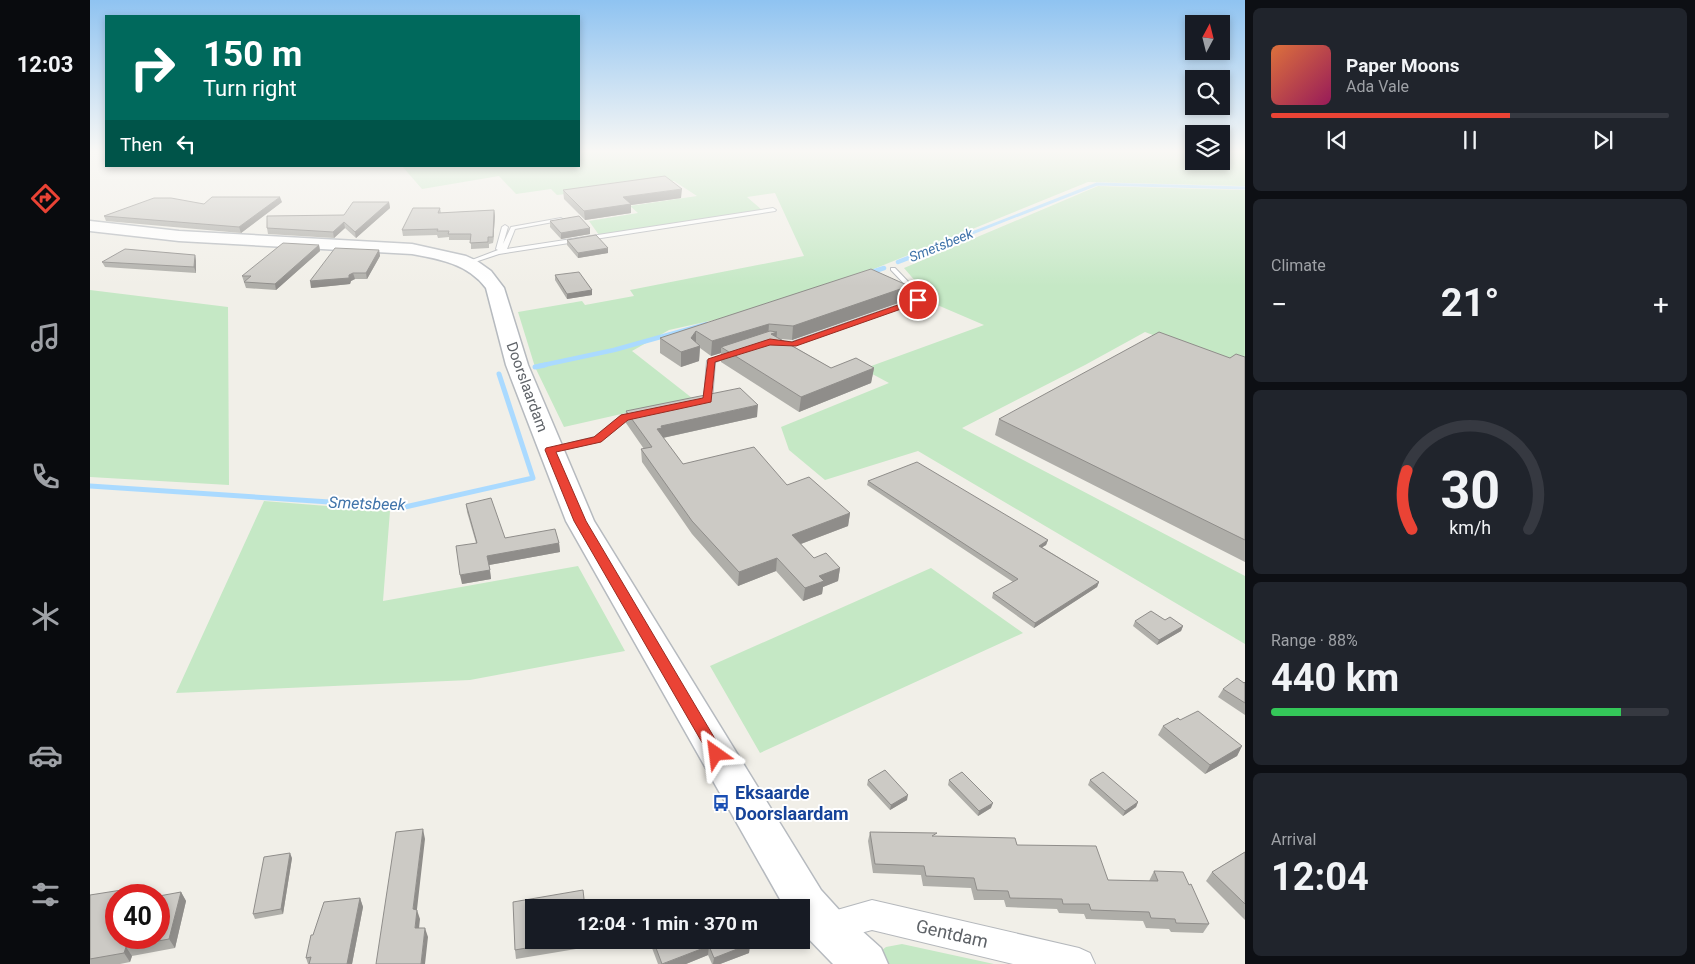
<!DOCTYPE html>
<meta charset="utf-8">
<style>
body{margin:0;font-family:Roboto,sans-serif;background:#20242c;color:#f1f3f6;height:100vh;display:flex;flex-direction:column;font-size:19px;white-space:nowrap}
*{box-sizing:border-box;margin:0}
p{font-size:16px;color:#9ea1a6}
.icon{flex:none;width:28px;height:28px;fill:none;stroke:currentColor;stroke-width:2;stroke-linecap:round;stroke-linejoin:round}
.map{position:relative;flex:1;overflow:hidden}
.sheet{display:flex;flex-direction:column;gap:8px;padding:8px;background:#0d0f14;width:450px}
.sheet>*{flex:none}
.banner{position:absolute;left:15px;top:15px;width:475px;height:152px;border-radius:0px;box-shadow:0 2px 8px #0003;background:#00695c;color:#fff;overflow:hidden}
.needle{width:32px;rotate:7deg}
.tools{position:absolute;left:1095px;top:15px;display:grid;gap:10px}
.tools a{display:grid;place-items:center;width:45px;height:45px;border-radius:0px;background:#171b24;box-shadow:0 2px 8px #0003;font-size:25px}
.speed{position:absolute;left:15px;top:884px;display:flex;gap:10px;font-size:25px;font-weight:700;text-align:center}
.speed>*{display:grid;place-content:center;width:65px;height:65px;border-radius:50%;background:#171b24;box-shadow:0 2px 8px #0003;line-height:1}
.speed .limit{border:8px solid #d22;background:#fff;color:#111}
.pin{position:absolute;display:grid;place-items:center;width:42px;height:42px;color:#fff;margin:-21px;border:2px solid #fff;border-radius:50%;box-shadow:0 1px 5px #0007}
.me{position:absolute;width:55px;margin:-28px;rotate:329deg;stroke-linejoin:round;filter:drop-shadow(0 0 4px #0008)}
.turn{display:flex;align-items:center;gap:18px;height:105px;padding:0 15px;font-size:22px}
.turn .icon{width:65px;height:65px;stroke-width:2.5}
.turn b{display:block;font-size:35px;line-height:42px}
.then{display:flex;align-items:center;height:48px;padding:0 15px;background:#0003;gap:10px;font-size:19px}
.big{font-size:38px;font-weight:700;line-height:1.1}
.sheet .widget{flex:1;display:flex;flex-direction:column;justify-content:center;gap:8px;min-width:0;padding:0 18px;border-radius:8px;background:#20242c}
.sheet .dial{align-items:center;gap:0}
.dial svg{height:130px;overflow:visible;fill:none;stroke:#363941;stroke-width:7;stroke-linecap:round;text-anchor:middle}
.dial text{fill:#f1f3f6;stroke:none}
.song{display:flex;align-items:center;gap:15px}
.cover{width:60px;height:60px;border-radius:8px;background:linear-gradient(135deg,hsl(20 70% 55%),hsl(330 70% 35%))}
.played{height:5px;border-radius:2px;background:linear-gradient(90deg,#ea4335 60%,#363941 60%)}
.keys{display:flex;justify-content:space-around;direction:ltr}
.heat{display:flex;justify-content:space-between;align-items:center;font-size:28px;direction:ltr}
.charge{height:8px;border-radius:4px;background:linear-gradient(90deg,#34c759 88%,#363941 0)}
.trip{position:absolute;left:435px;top:899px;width:285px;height:50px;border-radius:0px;background:#171b24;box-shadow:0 2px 8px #0003;font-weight:700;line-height:50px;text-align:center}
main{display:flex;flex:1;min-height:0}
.menu{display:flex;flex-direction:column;width:90px;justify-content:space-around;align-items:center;background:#090b0e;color:#9ea1a6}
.menu .icon{width:35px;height:35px}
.menu .current{color:#ea4335}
.menu b{font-size:22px;color:#f1f3f6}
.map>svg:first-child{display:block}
</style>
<main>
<nav class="menu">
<b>12:03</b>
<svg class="icon current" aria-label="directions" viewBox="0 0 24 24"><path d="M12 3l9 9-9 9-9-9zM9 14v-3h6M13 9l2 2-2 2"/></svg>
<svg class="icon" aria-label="music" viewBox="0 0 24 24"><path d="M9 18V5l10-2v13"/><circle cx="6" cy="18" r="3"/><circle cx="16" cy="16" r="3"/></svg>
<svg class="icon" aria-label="phone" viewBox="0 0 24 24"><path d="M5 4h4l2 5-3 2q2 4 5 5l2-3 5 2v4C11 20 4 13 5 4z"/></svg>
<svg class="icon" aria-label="climate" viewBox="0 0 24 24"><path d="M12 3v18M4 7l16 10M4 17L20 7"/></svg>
<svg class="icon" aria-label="car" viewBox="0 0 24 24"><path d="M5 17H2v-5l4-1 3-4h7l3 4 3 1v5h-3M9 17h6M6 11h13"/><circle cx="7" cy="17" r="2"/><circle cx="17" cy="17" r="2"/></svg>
<svg class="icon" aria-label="filters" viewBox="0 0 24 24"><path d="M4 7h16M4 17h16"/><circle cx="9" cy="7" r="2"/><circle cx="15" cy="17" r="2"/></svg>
</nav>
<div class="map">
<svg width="1155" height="964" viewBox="0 0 1155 964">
<rect width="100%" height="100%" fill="#f1efe8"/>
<path fill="#c5e8c5" d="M 489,151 L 1104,151 L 1104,161 L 1131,161 L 1131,151 L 1155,151 L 1155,186 L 998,182 L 769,275 L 651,314 L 579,330 L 542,351 L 602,398 L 474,427 L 445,367 L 428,312 L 492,301 L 495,305 L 544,296 L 540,290 L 714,256 L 685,193 L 657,197 L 672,210 L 509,235 L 499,221 L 548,213 L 540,206 L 607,196 L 584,181 L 467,195 L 461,189 L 426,194 L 409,176 L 332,189 L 312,166 L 489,166 Z
M 1008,186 L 1155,190 L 1155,370 L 1055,332 L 995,365 L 872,428 L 1155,576 L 1155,644 L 828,451 L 735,480 L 699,450 L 691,427 L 799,383 L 773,369 L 894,325 L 845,304 L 814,268 Z
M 0,290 L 138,307 L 139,485 L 0,477 Z
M 174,501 L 300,511 L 293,601 L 488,566 L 535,651 L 380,680 L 86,693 Z
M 841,568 L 933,633 L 670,753 L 620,666 Z
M 812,944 L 904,964 L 799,964 L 787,954 L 796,947 Z"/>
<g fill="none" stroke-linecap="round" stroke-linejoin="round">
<path stroke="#aadaff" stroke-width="3" d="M 849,246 L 1007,184 L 1155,188"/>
<path stroke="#aadaff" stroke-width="4.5" d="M 808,262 L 852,245
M 779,273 L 794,268
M 449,366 L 524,350 L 617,324"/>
<path stroke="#aadaff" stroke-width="5" d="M 445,367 L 455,365
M 0,486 L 315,507 L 443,478 L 409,374"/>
<g stroke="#b5b8bc" stroke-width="2">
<path id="lane" d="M 683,208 L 686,210 L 685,211 L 409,254 L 379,264 L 374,263 L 408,250 L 406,249 L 412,227 L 415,225 L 418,227 L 413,244 L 421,227 L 471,218 L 474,220 L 425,229 L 417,249 Z
M 801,268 L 805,268 L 830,294 L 830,301 L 705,345 L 688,345 L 685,343 L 688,341 L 702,342 L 825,299 L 825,295 L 801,270 Z
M 639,352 L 645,352 L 646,354 L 625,362 L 622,400 L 618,402 L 609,403 L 608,401 L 609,399 L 614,398 L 617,361 Z
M 546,413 L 549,413 L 550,415 L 549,417 L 538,419 L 511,441 L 463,452 L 459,450 L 460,448 L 505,437 L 532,415 Z"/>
</g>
<g stroke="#b5b8bc" stroke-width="2">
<path id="street" d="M 782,900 L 989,948 L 1000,953 L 1005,964 L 923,964 L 782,930 L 737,942 L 726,938 L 721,927 L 726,916 Z"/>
</g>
<g stroke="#b6babf" stroke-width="3">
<path id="secondary" d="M 0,221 L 89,231 L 322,244 L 376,256 L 387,261 L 401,271 L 414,288 L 438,365 L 504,521 L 731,890 L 751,912 L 791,948 L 798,964 L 743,964 L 711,931 L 711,908 L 695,908 L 476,521 L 416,365 L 396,288 C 378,264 350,259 322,254 L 89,241 L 0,231 Z"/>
</g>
<use href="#lane" fill="#fff" fill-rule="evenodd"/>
<use href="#street" fill="#fff" fill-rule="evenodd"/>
<use href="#secondary" fill="#fff" fill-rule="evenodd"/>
</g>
<path fill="#afaea9" d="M 473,190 L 591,198 L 541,205 L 541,213 L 495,220 L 474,199 Z
M 192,202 L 151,233 L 16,221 L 14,216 L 114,204 Z
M 299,202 L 300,208 L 266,238 L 255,228 L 244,238 L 178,234 L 177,228 L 254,215 Z
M 350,208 L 351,213 L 404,210 L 405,216 L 403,243 L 399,244 L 399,248 L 381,249 L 381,240 L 359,240 L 359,237 L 348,238 L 347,235 L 313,236 L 312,230 Z
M 460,221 L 500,228 L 500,234 L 471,239 L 460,227 Z
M 477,240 L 518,253 L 488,258 L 477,245 Z
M 229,245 L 230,251 L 186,290 L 156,288 L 152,276 Z
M 289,250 L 290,256 L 277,279 L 265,279 L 261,281 L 260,284 L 221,288 Z
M 105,255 L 106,261 L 106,273 L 15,267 L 12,262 Z
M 465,275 L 502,290 L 502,295 L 477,299 L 465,280 Z
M 819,286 L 817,300 L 702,340 L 691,339 L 741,368 L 784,368 L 781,383 L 709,412 L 631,362 L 631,353 L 621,356 L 610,348 L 609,361 L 591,367 L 570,353 L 570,338 Z
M 1155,357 L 1155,562 L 905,435 L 909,419 L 1140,358 Z
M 536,411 L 667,417 L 573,438 L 593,464 L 697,485 L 760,513 L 758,526 L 711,544 L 724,558 L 750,568 L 748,581 L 733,587 L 732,594 L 713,601 L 686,571 L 648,586 L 602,534 L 552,462 L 551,449 L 554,449 L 536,423 Z
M 778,481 L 958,540 L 956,545 L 952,547 L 1009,582 L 1007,587 L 944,628 L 902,598 L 903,593 L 923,582 L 777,485 Z
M 376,504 L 415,538 L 469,543 L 470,552 L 399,565 L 401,579 L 372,584 L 386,543 L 377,512 Z
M 1075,620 L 1093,626 L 1091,631 L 1067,645 L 1043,626 L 1045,621 Z
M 1155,682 L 1155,715 L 1128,697 L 1133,689 Z
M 1073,726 L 1152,746 L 1147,756 L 1115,774 L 1068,735 Z
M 778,780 L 817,800 L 800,810 L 777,785 Z
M 859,780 L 901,808 L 888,816 L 858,785 Z
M 1000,780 L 1048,802 L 1046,807 L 1033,816 L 998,785 Z
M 780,832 L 846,837 L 927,845 L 1018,880 L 1059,881 L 1064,871 L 1099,885 L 1119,924 L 1113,933 L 1081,932 L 1079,929 L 1056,928 L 1053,921 L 996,919 L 994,914 L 969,913 L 967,909 L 916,907 L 914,900 L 884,900 L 881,888 L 833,886 L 831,875 L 783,873 L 778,841 Z
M 1155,852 L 1155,920 L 1116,881 L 1122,872 Z
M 202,858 L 193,914 L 165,919 L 163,914 Z
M 91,892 L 96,901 L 85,948 L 42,956 L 40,962 L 30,964 L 0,964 L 0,895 L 26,938 Z
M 270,898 L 273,907 L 262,964 L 218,964 L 216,958 L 223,935 Z
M 444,940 L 498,940 L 499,943 L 485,945 L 486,949 L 426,959 L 425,950 Z
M 559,940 L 658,940 L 660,944 L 659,953 L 630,964 L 622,964 L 618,955 L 596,964 L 568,964 Z"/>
<path fill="#8f8d8a" d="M 592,189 L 591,198 L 541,205 L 541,213 L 495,220 L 494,211 L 533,197 Z
M 190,197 L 192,202 L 151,233 L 149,227 Z
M 299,202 L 300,208 L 266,238 L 265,232 Z
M 404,210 L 405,216 L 403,243 L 403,237 Z
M 254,222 L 255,228 L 244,238 L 243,232 Z
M 500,228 L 500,234 L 471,239 L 471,233 Z
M 229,245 L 230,251 L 186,290 L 185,284 Z
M 518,248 L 518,253 L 488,258 L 488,253 Z
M 289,250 L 290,256 L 277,279 L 276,273 Z
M 105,255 L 106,261 L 106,273 L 104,267 Z
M 263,273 L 265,279 L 261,281 L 260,284 L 221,288 L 220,281 Z
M 819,286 L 817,300 L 702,340 L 703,326 Z
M 502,290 L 502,295 L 477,299 L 477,294 Z
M 679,324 L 678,338 L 631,347 L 631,353 L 621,356 L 622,341 Z
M 606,331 L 606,346 L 610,346 L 609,361 L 591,367 L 591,352 Z
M 687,332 L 686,346 L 681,334 Z
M 784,368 L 781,383 L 709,412 L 711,397 Z
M 668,405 L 667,417 L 572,438 L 567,429 L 571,426 Z
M 760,513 L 758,526 L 700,548 L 702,535 Z
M 958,540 L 956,545 L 948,550 L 949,546 Z
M 469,543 L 470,552 L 399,565 L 397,556 Z
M 687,558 L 686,571 L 648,586 L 649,572 Z
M 750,568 L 748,581 L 733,587 L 732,594 L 713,601 L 715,588 L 729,576 Z
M 400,570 L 401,579 L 372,584 L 370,575 Z
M 1009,582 L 1007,587 L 944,628 L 945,623 Z
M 1093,626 L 1091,631 L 1067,645 L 1069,640 Z
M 1152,746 L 1147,756 L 1115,774 L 1120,765 Z
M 818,795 L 817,800 L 800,810 L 801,805 Z
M 1048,802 L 1046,807 L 1033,816 L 1035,811 Z
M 903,803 L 901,808 L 888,816 L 889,811 Z
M 333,829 L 335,839 L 326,918 L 323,909 Z
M 200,853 L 202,858 L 193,914 L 191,909 Z
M 38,889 L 42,895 L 37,895 Z
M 91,892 L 96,901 L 85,948 L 79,939 Z
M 270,898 L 273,907 L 262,964 L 257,964 Z
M 327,910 L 330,919 L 328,938 L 325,928 Z
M 335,928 L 338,937 L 335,964 L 331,964 Z
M 660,944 L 659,953 L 630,964 L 623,964 L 624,958 Z
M 619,946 L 618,955 L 596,964 L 573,964 Z
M 36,947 L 42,956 L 40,962 L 34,953 Z"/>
<path fill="#cccac5" stroke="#8f8d8a" d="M 575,176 L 592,189 L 533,197 L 541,204 L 494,211 L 473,190 Z
M 122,197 L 190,197 L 149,227 L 14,216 L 64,198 L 81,198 L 114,204 Z
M 263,202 L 299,202 L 265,232 L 254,222 L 243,232 L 177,228 L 177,216 L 254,215 Z
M 323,208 L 350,208 L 348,213 L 404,210 L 403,237 L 398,237 L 398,242 L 380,243 L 381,234 L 358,234 L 359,231 L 347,231 L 348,229 L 312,230 Z
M 489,216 L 500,228 L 471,233 L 460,221 Z
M 506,235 L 518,248 L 488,253 L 477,240 Z
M 193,243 L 229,245 L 185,284 L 154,282 L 161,276 L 152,276 Z
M 245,248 L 289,250 L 276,273 L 263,273 L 259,275 L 259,278 L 220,281 Z
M 35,249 L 105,255 L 104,267 L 12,262 Z
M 781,269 L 819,286 L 703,326 L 679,324 L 622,341 L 606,331 L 601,338 L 610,346 L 591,352 L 570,338 Z
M 489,272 L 502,290 L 477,294 L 465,275 Z
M 680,331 L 687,332 L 681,334 L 741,368 L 766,358 L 784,368 L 711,397 L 631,347 Z
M 1069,332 L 1140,358 L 1146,354 L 1155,357 L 1155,540 L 909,419 Z
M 650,388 L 668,405 L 571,426 L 572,428 L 567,429 L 593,464 L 664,447 L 697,485 L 719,477 L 760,513 L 702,535 L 724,558 L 736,553 L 750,568 L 729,576 L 734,581 L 715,588 L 687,558 L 649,572 L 602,521 L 551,449 L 562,447 L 536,411 Z
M 827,462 L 958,540 L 949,546 L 1009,582 L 945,623 L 903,593 L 928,579 L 778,481 Z
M 401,498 L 415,538 L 465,529 L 469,543 L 397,556 L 400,570 L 370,575 L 366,546 L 387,543 L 376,504 Z
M 1061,611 L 1075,620 L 1080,617 L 1093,626 L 1069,640 L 1045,621 Z
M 1147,678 L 1154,683 L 1155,682 L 1155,703 L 1133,689 Z
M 1108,711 L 1152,746 L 1120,765 L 1073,726 L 1088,718 L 1090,720 Z
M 795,770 L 818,795 L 801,805 L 778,780 Z
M 872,772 L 903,803 L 889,811 L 859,780 Z
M 1013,772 L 1048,802 L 1035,811 L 1000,780 Z
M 333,829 L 323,909 L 327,910 L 325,928 L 335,928 L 331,964 L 286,964 L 306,832 Z
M 780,832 L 847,833 L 842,836 L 925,838 L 927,845 L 1006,846 L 1018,880 L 1068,881 L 1064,871 L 1093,872 L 1099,885 L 1101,884 L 1119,924 L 1086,923 L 1085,919 L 1061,918 L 1059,912 L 1001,910 L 999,904 L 973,904 L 972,899 L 920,898 L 918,891 L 887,890 L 884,878 L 836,876 L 834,866 L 785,864 Z
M 1155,852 L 1155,904 L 1122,872 Z
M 200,853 L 191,909 L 163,914 L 174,857 Z
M 38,889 L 37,895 L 26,895 L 26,938 L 69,938 L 69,896 L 91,892 L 79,939 L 36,947 L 34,953 L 0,959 L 0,895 Z
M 493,890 L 495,908 L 444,908 L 444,940 L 481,940 L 425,950 L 423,902 Z
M 270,898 L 257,964 L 219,964 L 221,957 L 216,958 L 221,935 L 223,935 L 234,902 Z
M 642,904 L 643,908 L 634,908 Z
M 563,940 L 658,940 L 660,944 L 624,958 L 619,946 L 572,964 Z"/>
<linearGradient id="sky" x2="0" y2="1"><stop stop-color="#8fc3f1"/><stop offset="0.53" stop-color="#f9f8f5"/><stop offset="1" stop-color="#f9f8f5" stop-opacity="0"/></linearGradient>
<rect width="1155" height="286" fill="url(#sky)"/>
<path fill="#ea4335" stroke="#982c22" d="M 828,298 L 831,299 L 831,302 L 706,346 L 680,345 L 625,362 L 621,402 L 538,420 L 511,442 L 466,452 L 496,521 L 634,754 L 632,758 L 626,760 L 621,758 L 484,521 L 455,450 L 456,448 L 504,437 L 531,415 L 613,398 L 618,359 L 680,339 L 702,342 Z"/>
<defs>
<g id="bus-bare" transform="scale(1.35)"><path d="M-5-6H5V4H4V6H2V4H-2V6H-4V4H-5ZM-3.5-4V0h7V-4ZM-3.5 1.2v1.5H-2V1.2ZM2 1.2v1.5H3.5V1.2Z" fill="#1a4fb4" stroke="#fff" stroke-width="2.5" paint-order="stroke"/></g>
</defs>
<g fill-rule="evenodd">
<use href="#bus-bare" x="631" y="803"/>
</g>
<g text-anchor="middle" stroke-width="4" stroke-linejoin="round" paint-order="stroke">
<g font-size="14" font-style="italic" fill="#4174aa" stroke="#fff">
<text transform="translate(851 245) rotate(-22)" y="5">Smetsbeek</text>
</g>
<g font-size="15" fill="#5f6368" stroke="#fff">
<text transform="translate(437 387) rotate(70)" y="5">Doorslaardam</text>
</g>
<g font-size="16" font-style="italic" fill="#4174aa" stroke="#fff">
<text transform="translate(277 503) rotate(2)" y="6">Smetsbeek</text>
</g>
<g font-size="18" font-weight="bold" fill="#164399" stroke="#fff" text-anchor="start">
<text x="645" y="799">Eksaarde<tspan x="645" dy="21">Doorslaardam</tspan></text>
</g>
<g font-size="18" fill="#5f6368" stroke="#fff">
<text transform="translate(862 934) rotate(13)" y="6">Gentdam</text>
</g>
</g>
</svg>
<div class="tools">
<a><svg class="needle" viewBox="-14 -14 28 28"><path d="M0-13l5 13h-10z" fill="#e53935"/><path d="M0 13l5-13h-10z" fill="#9ea1a6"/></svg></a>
<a><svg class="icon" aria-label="search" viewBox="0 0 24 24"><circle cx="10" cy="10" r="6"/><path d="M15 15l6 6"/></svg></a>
<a><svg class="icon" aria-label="layers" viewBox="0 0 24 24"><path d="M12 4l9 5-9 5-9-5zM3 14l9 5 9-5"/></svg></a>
</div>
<div class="speed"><div class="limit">40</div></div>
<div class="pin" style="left:828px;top:300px;background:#d93025"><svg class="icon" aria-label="arrive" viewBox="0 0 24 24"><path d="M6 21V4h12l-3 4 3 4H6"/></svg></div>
<svg class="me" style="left:626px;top:754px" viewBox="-20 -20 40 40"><path d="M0-17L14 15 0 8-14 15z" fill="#ea4335" stroke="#fff" stroke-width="4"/></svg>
<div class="trip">12:04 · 1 min · 370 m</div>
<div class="banner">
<div class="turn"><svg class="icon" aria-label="right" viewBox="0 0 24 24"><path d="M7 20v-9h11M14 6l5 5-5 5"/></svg><div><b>150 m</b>Turn right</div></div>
<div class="then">Then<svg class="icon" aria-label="left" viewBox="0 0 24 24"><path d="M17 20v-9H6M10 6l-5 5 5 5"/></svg></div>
</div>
</div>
<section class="sheet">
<div class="widget">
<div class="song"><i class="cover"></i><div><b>Paper Moons</b><p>Ada Vale</p></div></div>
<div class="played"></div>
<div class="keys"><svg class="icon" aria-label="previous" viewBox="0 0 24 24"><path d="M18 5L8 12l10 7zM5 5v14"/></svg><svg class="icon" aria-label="pause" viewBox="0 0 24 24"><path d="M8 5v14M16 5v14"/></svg><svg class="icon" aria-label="next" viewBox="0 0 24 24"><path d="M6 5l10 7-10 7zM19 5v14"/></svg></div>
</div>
<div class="widget"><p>Climate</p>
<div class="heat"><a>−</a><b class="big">21°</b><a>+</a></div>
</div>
<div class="widget dial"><svg viewBox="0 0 100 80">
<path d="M14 69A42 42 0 1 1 86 69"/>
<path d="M14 69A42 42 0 0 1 11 33" stroke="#ea4335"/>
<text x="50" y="56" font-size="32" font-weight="700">30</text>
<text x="50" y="72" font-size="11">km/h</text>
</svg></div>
<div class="widget"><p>Range · 88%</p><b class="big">440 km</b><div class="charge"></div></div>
<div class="widget"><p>Arrival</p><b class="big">12:04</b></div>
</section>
</main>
